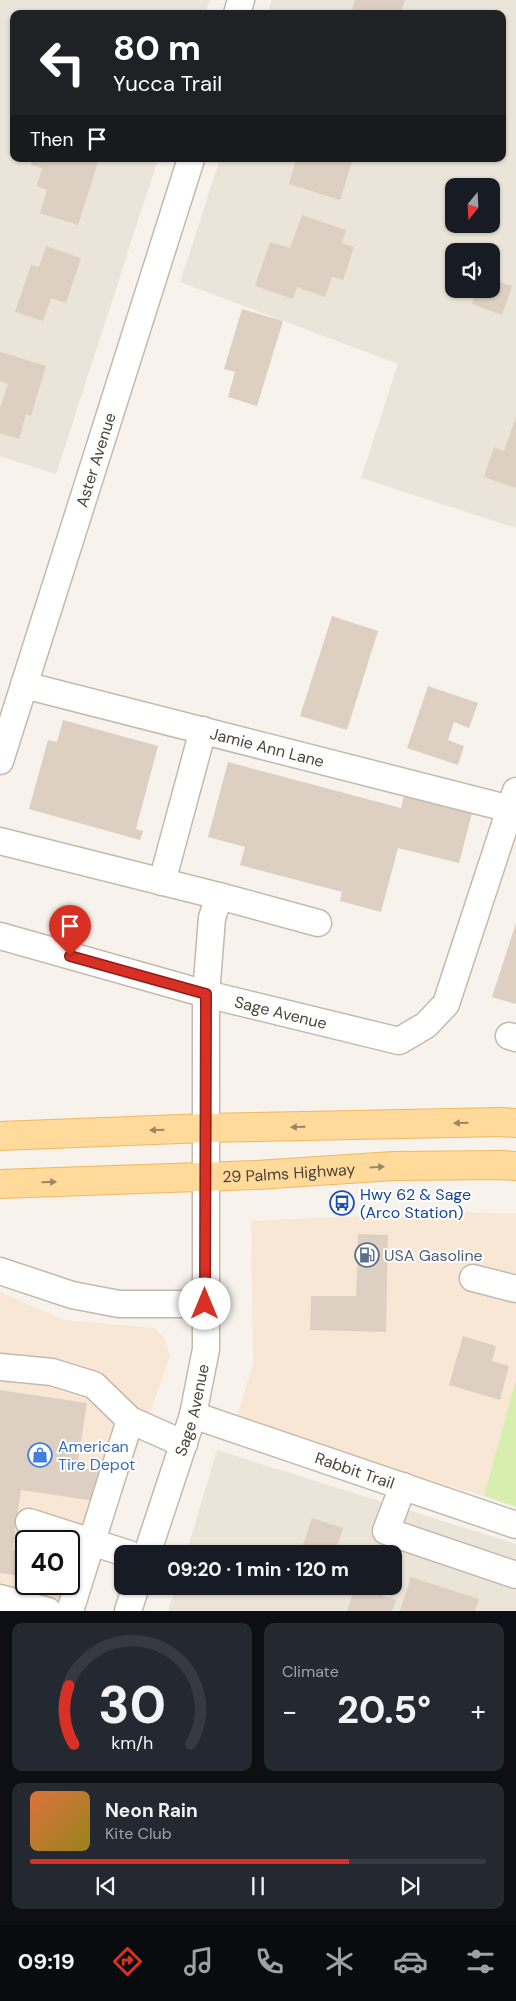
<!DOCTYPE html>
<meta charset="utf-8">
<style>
body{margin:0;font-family:"DM Sans",sans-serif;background:#242831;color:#f1f3f6;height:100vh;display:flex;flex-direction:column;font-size:19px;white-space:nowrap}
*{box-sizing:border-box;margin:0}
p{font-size:16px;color:#9ea1a6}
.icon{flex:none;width:28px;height:28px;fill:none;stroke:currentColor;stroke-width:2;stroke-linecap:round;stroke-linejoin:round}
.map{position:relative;height:1611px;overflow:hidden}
.details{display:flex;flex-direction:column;gap:12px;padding:12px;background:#0d0f14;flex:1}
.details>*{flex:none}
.banner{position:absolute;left:10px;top:10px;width:496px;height:152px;border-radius:10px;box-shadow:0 1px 4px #0004;background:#202124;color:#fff;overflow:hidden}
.needle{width:32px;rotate:198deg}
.controls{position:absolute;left:445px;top:178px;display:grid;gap:10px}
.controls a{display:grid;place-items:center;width:55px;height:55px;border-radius:10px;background:#171b24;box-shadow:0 1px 4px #0004;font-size:25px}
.speed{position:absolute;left:15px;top:1530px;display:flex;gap:10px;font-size:25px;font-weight:700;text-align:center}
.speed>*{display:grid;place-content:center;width:65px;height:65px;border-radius:50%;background:#171b24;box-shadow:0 1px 4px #0004;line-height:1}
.speed .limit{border:2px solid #111;border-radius:8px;background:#fff;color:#111}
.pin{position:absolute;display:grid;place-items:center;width:42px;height:42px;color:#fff;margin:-51px -21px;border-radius:50% 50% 50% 0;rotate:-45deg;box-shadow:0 0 5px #0007}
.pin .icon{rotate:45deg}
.me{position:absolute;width:55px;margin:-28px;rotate:0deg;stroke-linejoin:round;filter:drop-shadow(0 0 4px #0008)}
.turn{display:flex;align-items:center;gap:18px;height:105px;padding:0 20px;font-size:22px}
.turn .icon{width:65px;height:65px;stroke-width:2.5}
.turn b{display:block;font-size:35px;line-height:42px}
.then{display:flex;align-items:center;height:48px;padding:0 20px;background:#0003;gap:10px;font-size:19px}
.big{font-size:38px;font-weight:700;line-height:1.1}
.details .card{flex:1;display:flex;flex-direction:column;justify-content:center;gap:8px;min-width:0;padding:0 18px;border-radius:10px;background:#242831}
.details .dial{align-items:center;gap:0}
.dial svg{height:130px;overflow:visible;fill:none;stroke:#363941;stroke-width:7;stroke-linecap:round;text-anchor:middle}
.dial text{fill:#f1f3f6;stroke:none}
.song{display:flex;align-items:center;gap:15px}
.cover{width:60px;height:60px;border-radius:8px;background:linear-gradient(135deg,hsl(20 70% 55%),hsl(50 70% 35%))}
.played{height:5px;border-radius:2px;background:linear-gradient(90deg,#d93025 70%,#363941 70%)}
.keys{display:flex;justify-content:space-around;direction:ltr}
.heat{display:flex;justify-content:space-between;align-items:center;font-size:28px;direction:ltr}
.details .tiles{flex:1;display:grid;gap:12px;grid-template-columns:1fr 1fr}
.card:last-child{grid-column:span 2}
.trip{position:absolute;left:114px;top:1545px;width:288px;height:50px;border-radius:10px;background:#171b24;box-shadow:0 1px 4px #0004;font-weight:700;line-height:50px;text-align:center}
.tab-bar{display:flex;height:80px;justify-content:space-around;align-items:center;background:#090b0e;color:#9ea1a6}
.tab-bar .icon{width:35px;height:35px}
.tab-bar .on{color:#d93025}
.tab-bar b{font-size:22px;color:#f1f3f6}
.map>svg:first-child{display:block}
</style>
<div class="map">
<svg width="516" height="1611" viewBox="0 0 516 1611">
<rect width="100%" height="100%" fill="#f7f2eb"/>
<path fill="#ebe4d8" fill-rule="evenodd" d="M 0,0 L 210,0 L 205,14 L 14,14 L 14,159 L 158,159 L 56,474 L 0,456 Z
M 272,0 L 516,0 L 516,528 L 361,478 L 398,364 L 180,282 L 220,159 L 502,159 L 502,14 L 267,14 ZM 454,186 L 491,186 L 491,224 L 454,224 ZM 454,251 L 491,251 L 491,289 L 454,289 Z
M 217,1450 L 516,1544 L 516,1611 L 168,1611 L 176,1586 L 392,1586 L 392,1554 L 186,1554 Z"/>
<path fill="#f9e7d5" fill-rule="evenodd" d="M 446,1212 L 516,1213 L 516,1379 L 484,1496 L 369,1462 L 237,1417 L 253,1364 L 251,1221 Z
M 0,1292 L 64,1320 L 155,1328 L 165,1339 L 170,1356 L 80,1611 L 0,1597 ZM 26,1541 L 69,1541 L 69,1584 L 26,1584 Z"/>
<path fill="#d8eeb0" d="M 516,1379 L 516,1507 L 484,1496 Z"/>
<path fill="#ddd0c2" d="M 355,0 L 405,0 L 400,14 L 351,14 Z
M 33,159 L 99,159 L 78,225 L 40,213 L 47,190 L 37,186 L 42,168 L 31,165 Z
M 296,159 L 353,159 L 340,200 L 289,184 Z
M 302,215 L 346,230 L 342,243 L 354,247 L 343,280 L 332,277 L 325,297 L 297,287 L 293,299 L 255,286 L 270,242 L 290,248 Z
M 46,246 L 81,258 L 66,303 L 51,298 L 43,321 L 15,312 L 31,265 L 39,267 Z
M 491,279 L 512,286 L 502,315 L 472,304 L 477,289 L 491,289 Z
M 242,309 L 283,321 L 257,406 L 228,397 L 235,372 L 224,369 Z
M 0,352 L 46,366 L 31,416 L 26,414 L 19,439 L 0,433 L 0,408 L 8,384 L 0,381 Z
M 516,417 L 516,488 L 484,477 L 494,447 L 504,451 Z
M 332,616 L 378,631 L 347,730 L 300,716 Z
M 428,686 L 478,703 L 469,728 L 454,722 L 448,740 L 464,746 L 458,765 L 407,748 Z
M 63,720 L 158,746 L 136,829 L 143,831 L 140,840 L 29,809 L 48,740 L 57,742 Z
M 228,762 L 401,808 L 404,795 L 472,813 L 459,863 L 398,848 L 381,912 L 340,901 L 342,892 L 240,865 L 245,847 L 208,837 Z
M 516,923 L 516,1004 L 492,997 Z
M 358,1234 L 388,1235 L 386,1332 L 310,1330 L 311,1296 L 356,1296 Z
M 463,1336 L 496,1346 L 492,1361 L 509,1366 L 500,1400 L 449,1385 Z
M 0,1390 L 87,1403 L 77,1467 L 100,1471 L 95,1501 L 21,1490 L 12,1550 L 26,1552 L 26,1577 L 0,1573 Z
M 312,1518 L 343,1528 L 334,1554 L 309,1554 L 301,1551 Z
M 411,1577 L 479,1599 L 475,1611 L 400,1611 Z
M 355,1587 L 396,1600 L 392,1611 L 347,1611 Z"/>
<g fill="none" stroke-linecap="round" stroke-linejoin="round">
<g stroke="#c4b9ac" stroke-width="29">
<g id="minor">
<path d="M 237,14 L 241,0"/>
<path id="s1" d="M 24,685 L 510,809"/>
<path id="s2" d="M 0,761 L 191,159"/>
<path d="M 0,841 L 219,896"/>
<path d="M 162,882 L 203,730"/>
<path id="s3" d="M 0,936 L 206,994 L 399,1041 L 426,1025 L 446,1004 L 516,791"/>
<path d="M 509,1036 L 516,1038"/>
<path d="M 0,1271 L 72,1295 L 119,1304 L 205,1304"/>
<path d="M 473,1278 L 516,1289"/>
<path d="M 0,1367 L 52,1372 L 94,1385 L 130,1420 L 184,1444"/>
<path id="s4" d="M 193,1415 L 516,1525"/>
<path d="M 403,1486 L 386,1531 L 516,1575"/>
<path d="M 29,1522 L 129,1554"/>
<path id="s5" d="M 147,1554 L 193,1415 L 206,1349 L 206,994 L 212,918 L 219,896 L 318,923"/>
<path d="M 0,1598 L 48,1611"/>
<path d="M 70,1611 L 130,1420"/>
<path d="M 128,1611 L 136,1586"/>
</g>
</g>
<g stroke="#f0b85f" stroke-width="30">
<g id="major">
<path d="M 0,1136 L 206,1128 L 501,1122 L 516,1123"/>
<path id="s6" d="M 0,1184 L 257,1175 L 394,1166 L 500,1165 L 516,1166"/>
</g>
</g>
<use href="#minor" stroke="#fff" stroke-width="26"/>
<use href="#major" stroke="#ffda9b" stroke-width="28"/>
</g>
<defs><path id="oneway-solid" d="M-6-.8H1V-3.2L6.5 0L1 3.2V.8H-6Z" transform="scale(1.25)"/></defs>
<g fill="#9d8664">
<use href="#oneway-solid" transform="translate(461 1123) rotate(179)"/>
<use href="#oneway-solid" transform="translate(298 1127) rotate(179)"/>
<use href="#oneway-solid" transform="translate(157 1130) rotate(178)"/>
<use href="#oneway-solid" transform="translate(377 1167) rotate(-3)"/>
<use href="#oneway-solid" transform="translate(49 1182) rotate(-2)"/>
</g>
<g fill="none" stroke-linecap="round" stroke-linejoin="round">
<g stroke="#8d1f18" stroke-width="12">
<path id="route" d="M 70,956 L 206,994 L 205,1304"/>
</g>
<use href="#route" stroke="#d93025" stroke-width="9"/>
</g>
<defs>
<g id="bus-ring" transform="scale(1.25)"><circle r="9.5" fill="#fff" stroke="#1a4fb4" stroke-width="1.5"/><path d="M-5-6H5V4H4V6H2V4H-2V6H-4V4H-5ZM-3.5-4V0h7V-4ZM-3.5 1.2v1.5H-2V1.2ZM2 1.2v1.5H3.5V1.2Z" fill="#1a4fb4"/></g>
<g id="fuel-ring" transform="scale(1.25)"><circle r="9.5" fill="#fff" stroke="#5c6f8a" stroke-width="1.5"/><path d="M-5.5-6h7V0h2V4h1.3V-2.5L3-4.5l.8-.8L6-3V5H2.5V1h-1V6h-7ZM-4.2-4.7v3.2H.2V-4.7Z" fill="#5c6f8a"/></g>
<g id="shop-ring" transform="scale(1.25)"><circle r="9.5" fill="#fff" stroke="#3f7fe0" stroke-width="1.5"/><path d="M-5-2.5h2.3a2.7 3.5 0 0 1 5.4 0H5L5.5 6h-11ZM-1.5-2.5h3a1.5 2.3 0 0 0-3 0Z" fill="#3f7fe0"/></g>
</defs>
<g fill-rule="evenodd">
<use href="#bus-ring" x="342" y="1203"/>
<use href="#fuel-ring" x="367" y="1255"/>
<use href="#shop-ring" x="40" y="1455"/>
</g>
<g text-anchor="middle" stroke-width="4" stroke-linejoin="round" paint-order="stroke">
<g font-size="16" fill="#4c4237" stroke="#fff">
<text dy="6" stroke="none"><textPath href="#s2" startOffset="316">Aster Avenue</textPath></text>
<text dy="6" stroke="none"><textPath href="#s1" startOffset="251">Jamie Ann Lane</textPath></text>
<text dy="6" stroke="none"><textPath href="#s3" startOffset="291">Sage Avenue</textPath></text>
<text dy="6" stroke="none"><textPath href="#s6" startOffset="289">29 Palms Highway</textPath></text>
<text dy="6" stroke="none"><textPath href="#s5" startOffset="151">Sage Avenue</textPath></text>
<text dy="6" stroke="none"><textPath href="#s4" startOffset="171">Rabbit Trail</textPath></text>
</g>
<g font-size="16" fill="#164399" stroke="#fff" text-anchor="start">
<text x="360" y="1200">Hwy 62 &amp; Sage<tspan x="360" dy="18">(Arco Station)</tspan></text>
</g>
<g font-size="16" fill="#4e5e75" stroke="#fff" text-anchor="start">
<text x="384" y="1261">USA Gasoline</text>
</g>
<g font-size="16" fill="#366cbe" stroke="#fff" text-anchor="start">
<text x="58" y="1452">American<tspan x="58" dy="18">Tire Depot</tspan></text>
</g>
</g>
</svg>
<div class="controls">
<a><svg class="needle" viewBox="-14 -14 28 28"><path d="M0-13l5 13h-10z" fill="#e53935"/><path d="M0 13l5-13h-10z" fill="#9ea1a6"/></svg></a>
<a><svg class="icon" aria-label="sound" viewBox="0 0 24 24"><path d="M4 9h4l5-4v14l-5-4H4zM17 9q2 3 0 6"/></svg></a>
</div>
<div class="speed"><div class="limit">40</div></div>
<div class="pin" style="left:70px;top:956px;background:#d93025"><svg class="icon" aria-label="arrive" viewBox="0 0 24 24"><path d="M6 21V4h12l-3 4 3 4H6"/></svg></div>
<svg class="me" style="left:205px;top:1304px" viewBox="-20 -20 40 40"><circle r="19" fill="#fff"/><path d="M0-13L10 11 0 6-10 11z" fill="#d93025"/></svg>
<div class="trip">09:20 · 1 min · 120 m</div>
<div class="banner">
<div class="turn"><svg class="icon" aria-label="left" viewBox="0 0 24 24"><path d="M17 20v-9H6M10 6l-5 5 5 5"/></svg><div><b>80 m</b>Yucca Trail</div></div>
<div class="then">Then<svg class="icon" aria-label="arrive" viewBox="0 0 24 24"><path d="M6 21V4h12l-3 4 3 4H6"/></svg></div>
</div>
</div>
<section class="details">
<div class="tiles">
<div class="card dial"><svg viewBox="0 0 100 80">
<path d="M14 69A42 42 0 1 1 86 69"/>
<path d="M14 69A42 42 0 0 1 11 33" stroke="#d93025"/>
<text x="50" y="56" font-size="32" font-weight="700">30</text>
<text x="50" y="72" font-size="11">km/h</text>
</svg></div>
<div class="card"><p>Climate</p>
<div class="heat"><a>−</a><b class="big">20.5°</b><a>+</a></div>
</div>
<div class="card">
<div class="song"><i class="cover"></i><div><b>Neon Rain</b><p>Kite Club</p></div></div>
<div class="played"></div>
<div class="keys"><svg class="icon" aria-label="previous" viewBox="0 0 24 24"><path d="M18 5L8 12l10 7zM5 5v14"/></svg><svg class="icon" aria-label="pause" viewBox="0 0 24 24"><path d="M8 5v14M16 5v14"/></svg><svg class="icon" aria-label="next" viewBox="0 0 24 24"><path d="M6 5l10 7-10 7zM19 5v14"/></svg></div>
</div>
</div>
</section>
<nav class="tab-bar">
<b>09:19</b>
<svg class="icon on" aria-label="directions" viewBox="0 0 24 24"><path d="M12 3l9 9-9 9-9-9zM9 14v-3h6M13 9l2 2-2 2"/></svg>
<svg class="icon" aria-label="music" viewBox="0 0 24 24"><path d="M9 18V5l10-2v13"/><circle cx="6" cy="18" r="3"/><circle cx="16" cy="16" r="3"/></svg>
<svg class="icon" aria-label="phone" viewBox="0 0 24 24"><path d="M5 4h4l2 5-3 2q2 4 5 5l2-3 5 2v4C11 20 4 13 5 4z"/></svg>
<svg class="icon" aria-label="climate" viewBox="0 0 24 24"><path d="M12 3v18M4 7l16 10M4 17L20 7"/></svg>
<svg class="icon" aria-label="car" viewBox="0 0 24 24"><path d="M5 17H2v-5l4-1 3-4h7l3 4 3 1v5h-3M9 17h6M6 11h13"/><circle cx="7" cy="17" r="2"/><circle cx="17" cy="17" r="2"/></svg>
<svg class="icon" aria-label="filters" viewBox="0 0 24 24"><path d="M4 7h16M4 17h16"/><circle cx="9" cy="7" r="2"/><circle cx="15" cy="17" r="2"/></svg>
</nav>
